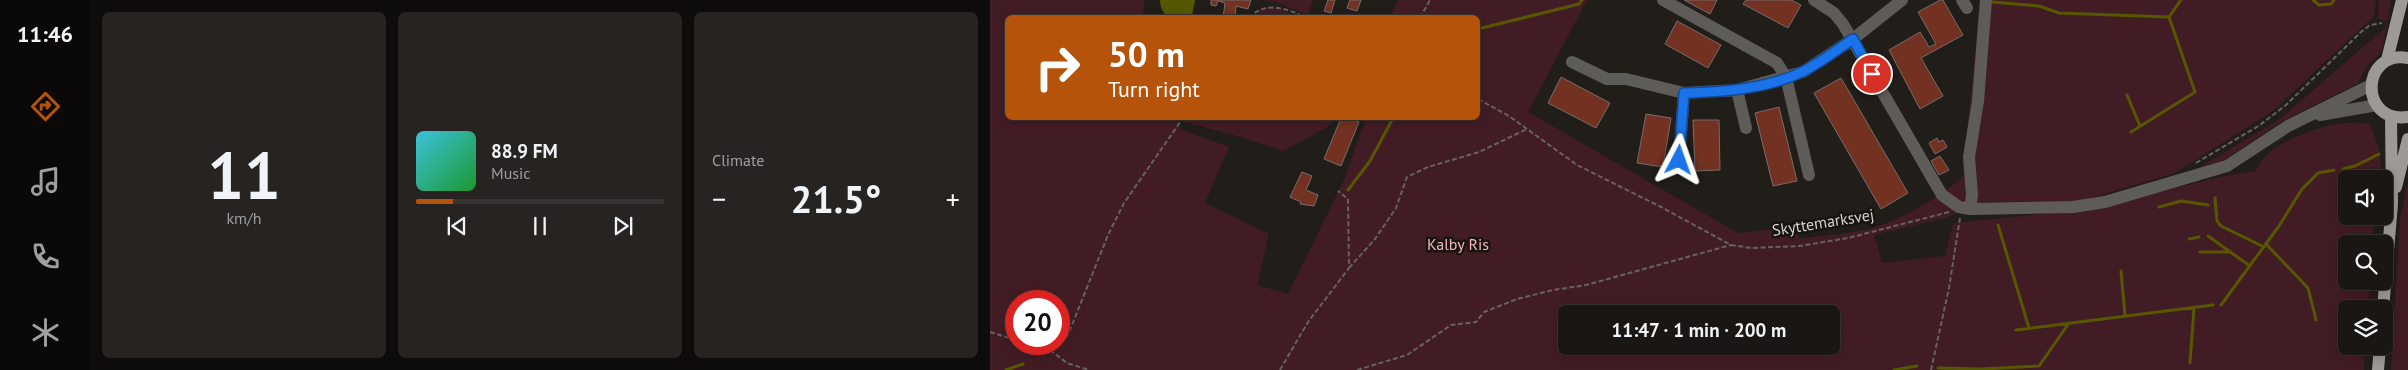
<!DOCTYPE html>
<meta charset="utf-8">
<style>
body{margin:0;font-family:"PT Sans",sans-serif;background:#262321;color:#f1f3f6;height:100vh;display:flex;flex-direction:column;font-size:19px;white-space:nowrap}
*{box-sizing:border-box;margin:0}
p{font-size:16px;color:#9f9fa0}
.icon{flex:none;width:28px;height:28px;fill:none;stroke:currentColor;stroke-width:2;stroke-linecap:round;stroke-linejoin:round}
.map{position:relative;flex:1;overflow:hidden}
.details{display:flex;flex-direction:column;gap:12px;padding:12px;background:#0e0c0a;width:900px}
.details>*{flex:none}
.banner{position:absolute;left:15px;top:15px;width:475px;height:105px;border-radius:8px;box-shadow:0 2px 12px #0003,0 0 0 1px #373533;background:#b45309;color:#fff;overflow:hidden}
.fabs{position:absolute;left:1348px;top:170px;display:grid;gap:10px}
.fabs a{display:grid;place-items:center;width:55px;height:55px;border-radius:8px;background:#191613;box-shadow:0 2px 12px #0003,0 0 0 1px #373533;font-size:25px}
.speed{position:absolute;left:15px;top:290px;display:flex;gap:10px;font-size:25px;font-weight:700;text-align:center}
.speed>*{display:grid;place-content:center;width:65px;height:65px;border-radius:50%;background:#191613;box-shadow:0 2px 12px #0003,0 0 0 1px #373533;line-height:1}
.speed .limit{border:8px solid #d22;background:#fff;color:#111}
.pin{position:absolute;display:grid;place-items:center;width:42px;height:42px;color:#fff;margin:-21px;border:2px solid #fff;border-radius:50%;box-shadow:0 1px 5px #0007}
.me{position:absolute;width:55px;margin:-28px;rotate:4deg;stroke-linejoin:round;filter:drop-shadow(0 0 4px #0008)}
.turn{display:flex;align-items:center;gap:18px;height:105px;padding:0 20px;font-size:22px}
.turn .icon{width:65px;height:65px;stroke-width:2.5}
.turn b{display:block;font-size:35px;line-height:42px}
.big{font-size:38px;font-weight:700;line-height:1.1}
.details .card{flex:1;display:flex;flex-direction:column;justify-content:center;gap:8px;min-width:0;padding:0 18px;border-radius:8px;background:#262321}
.details .dial{align-items:center;gap:0}
.dial b{font-size:65px;line-height:1}
.song{display:flex;align-items:center;gap:15px}
.cover{width:60px;height:60px;border-radius:8px;background:linear-gradient(135deg,hsl(190 70% 55%),hsl(130 70% 35%))}
.played{height:5px;border-radius:2px;background:linear-gradient(90deg,#b45309 15%,#373533 15%)}
.keys{display:flex;justify-content:space-around;direction:ltr}
.heat{display:flex;justify-content:space-between;align-items:center;font-size:28px;direction:ltr}
.details .tiles{flex:1;display:grid;gap:12px;grid-template-columns:repeat(3,1fr)}
.trip{position:absolute;left:568px;top:305px;width:282px;height:50px;border-radius:8px;background:#191613;box-shadow:0 2px 12px #0003,0 0 0 1px #373533;font-weight:700;line-height:50px;text-align:center}
main{display:flex;flex:1;min-height:0}
.menu{display:flex;flex-direction:column;width:90px;justify-content:space-around;align-items:center;background:#0a0908;color:#9f9fa0}
.menu .icon{width:35px;height:35px}
.menu .current{color:#b45309}
.menu b{font-size:22px;color:#f1f3f6}
.map>svg:first-child{display:block}
</style>
<main>
<nav class="menu">
<b>11:46</b>
<svg class="icon current" aria-label="directions" viewBox="0 0 24 24"><path d="M12 3l9 9-9 9-9-9zM9 14v-3h6M13 9l2 2-2 2"/></svg>
<svg class="icon" aria-label="music" viewBox="0 0 24 24"><path d="M9 18V5l10-2v13"/><circle cx="6" cy="18" r="3"/><circle cx="16" cy="16" r="3"/></svg>
<svg class="icon" aria-label="phone" viewBox="0 0 24 24"><path d="M5 4h4l2 5-3 2q2 4 5 5l2-3 5 2v4C11 20 4 13 5 4z"/></svg>
<svg class="icon" aria-label="climate" viewBox="0 0 24 24"><path d="M12 3v18M4 7l16 10M4 17L20 7"/></svg>
</nav>
<section class="details">
<div class="tiles">
<div class="card dial"><b>11</b><p>km/h</p></div>
<div class="card">
<div class="song"><i class="cover"></i><div><b>88.9 FM</b><p>Music</p></div></div>
<div class="played"></div>
<div class="keys"><svg class="icon" aria-label="previous" viewBox="0 0 24 24"><path d="M18 5L8 12l10 7zM5 5v14"/></svg><svg class="icon" aria-label="pause" viewBox="0 0 24 24"><path d="M8 5v14M16 5v14"/></svg><svg class="icon" aria-label="next" viewBox="0 0 24 24"><path d="M6 5l10 7-10 7zM19 5v14"/></svg></div>
</div>
<div class="card"><p>Climate</p>
<div class="heat"><a>−</a><b class="big">21.5°</b><a>+</a></div>
</div>
</div>
</section>
<div class="map">
<svg width="1418" height="370" viewBox="0 0 1418 370">
<rect width="100%" height="100%" fill="#211d19"/>
<path fill="#421c24" fill-rule="evenodd" d="M 0,0 L 154,0 L 153,17 L 18,18 L 18,118 L 188,118 L 186,120 L 190,129 L 239,147 L 215,203 L 279,234 L 267,285 L 298,294 L 354,180 L 376,118 L 488,118 L 488,18 L 400,17 L 408,0 L 597,0 L 538,112 L 748,233 L 807,227 L 809,239 C 833,235 858,234 882,228 C 912,220 949,197 973,177 L 990,0 L 1386,0 L 1384,16 L 1283,111 L 1185,173 L 1091,201 L 993,202 L 958,217 L 884,235 L 892,263 L 955,256 L 963,223 L 1093,210 L 1239,175 L 1265,171 C 1270,164 1275,155 1282,150 C 1305,134 1351,117 1379,124 C 1388,142 1393,158 1390,179 L 1356,179 L 1356,216 L 1385,216 L 1382,244 L 1356,244 L 1356,281 L 1380,281 L 1378,309 L 1356,309 L 1356,346 L 1375,346 L 1374,370 L 0,370 ZM 26,301 L 69,301 L 69,344 L 26,344 ZM 576,314 L 841,314 L 841,346 L 576,346 Z
M 273,0 L 323,0 L 318,15 L 286,2 Z
M 1389,0 L 1401,0 L 1392,51 L 1377,67 L 1367,84 L 1294,120 L 1234,160 L 1205,170 L 1290,119 L 1395,28 L 1396,21 L 1388,19 Z
M 274,7 L 287,8 L 307,17 L 263,17 L 268,11 Z
M 196,118 L 347,118 L 336,128 L 293,151 L 244,135 L 194,122 Z
M 1418,183 L 1418,370 L 1401,370 L 1410,218 Z"/>
<path fill="#575700" d="M 170,0 L 205,0 L 202,16 C 188,22 170,19 170,0 Z"/>
<g fill="none" stroke-linecap="round" stroke-linejoin="round">
<path stroke="#575700" stroke-width="3" d="M 1323,0 L 1329,5 L 1341,4 L 1344,0
M 1002,2 L 1049,6 L 1069,13 L 1179,17 L 1191,0
M 488,29 L 589,4 L 592,0
M 1137,95 L 1150,126
M 1141,132 L 1205,92 L 1179,17
M 1353,169 L 1365,166 L 1389,154
M 358,190 L 380,161 L 403,118
M 1225,198 L 1227,221 L 1231,226 L 1274,247
M 1169,207 L 1191,201 L 1218,205
M 1008,225 L 1039,328
M 1218,236 L 1260,266
M 1199,239 L 1209,237
M 1276,244 L 1318,288 L 1326,320
M 1210,252 L 1239,252
M 1131,271 L 1135,316
M 1231,305 L 1289,226 L 1312,189 L 1328,173 L 1344,170
M 1026,330 L 1223,305
M 1200,363 L 1204,308
M 948,368 L 991,369 L 1049,366 L 1079,323
M 16,370 L 33,364
M 904,370 L 927,366"/>
</g>
<path fill="#733122" stroke="#756d6b" d="M 221,0 L 261,0 L 258,9 L 246,6 L 245,18 L 233,18 L 235,3 L 228,1 L 226,6 L 221,5 Z
M 338,0 L 345,0 L 341,13 L 334,11 Z
M 360,0 L 371,0 L 367,11 L 357,8 Z
M 694,0 L 727,0 L 720,14 Z
M 756,0 L 801,0 L 811,5 L 798,28 L 753,4 Z
M 950,0 L 953,0 L 973,35 L 931,58 L 953,96 L 930,109 L 899,50 L 930,32 L 939,47 L 946,44 L 928,12 Z
M 687,21 L 731,45 L 718,68 L 675,44 Z
M 571,77 L 620,103 L 606,128 L 558,103 Z
M 851,78 L 918,193 L 891,209 L 824,93 Z
M 789,107 L 807,181 L 783,186 L 765,113 Z
M 656,114 L 681,118 L 673,167 L 647,163 Z
M 351,118 L 359,118 L 369,122 L 351,166 L 334,159 Z
M 703,120 L 729,120 L 730,170 L 705,171 Z
M 947,138 L 949,142 L 953,140 L 957,147 L 945,154 L 939,143 Z
M 950,156 L 959,170 L 949,175 L 941,161 Z
M 312,172 L 322,176 L 316,190 L 328,195 L 324,206 L 310,204 L 311,202 L 300,197 Z"/>
<g fill="none" stroke-linecap="round" stroke-linejoin="round">
<path stroke="#66625e" stroke-width="2" stroke-dasharray="5 2.5" stroke-linecap="butt" d="M 259,18 C 275,0 297,9 318,18
M 430,18 L 440,0
M 488,99 L 519,116 L 587,165 L 671,207 L 741,245 L 761,248 L 810,246 L 858,238 L 959,212
M 1206,163 L 1270,125 L 1296,105 L 1371,32 L 1380,25 L 1392,23
M 359,268 L 385,239 L 406,208 L 417,177 L 438,167 L 489,152 L 537,129
M 0,332 L 26,340
M 35,344 C 53,351 66,352 78,335 L 118,235 L 134,203 L 193,118
M 60,350 L 77,363 L 99,370
M 290,370 L 318,322 L 359,268 L 358,199 L 348,191
M 367,370 L 417,355 L 461,325 L 486,322 L 494,312 L 527,299 L 563,290 L 596,285 L 741,245
M 941,370 L 959,288 L 970,218"/>
<path stroke="#5d5c59" stroke-width="12" d="M 673,0 L 787,63 L 796,77 L 819,175
M 824,0 L 844,13 L 853,24 L 952,195 L 969,207 L 980,209 L 1083,207 L 1115,202 L 1237,166 L 1298,126 L 1381,85
M 972,0 L 977,8
M 582,62 L 617,79 L 636,79 L 694,93 L 747,90 L 813,72 L 863,39 L 912,0
M 747,90 L 756,128
M 1330,115 L 1387,105
M 689,160 L 694,93
M 980,209 L 982,195 L 979,157 L 988,101 L 996,0"/>
<path stroke="#9d9a95" stroke-width="12" d="M 1418,58 C 1370,50 1369,124 1418,117
M 1397,60 L 1412,0
M 1406,187 L 1418,139
M 1393,309 L 1402,204 L 1401,116
M 1388,370 L 1390,346"/>
</g>
<g fill="none" stroke-linecap="round" stroke-linejoin="round">
<g stroke="#114b97" stroke-width="12">
<path id="route" d="M 689,160 L 694,93 C 733,92 778,89 814,71 C 831,62 847,50 863,39 L 882,74"/>
</g>
<use href="#route" stroke="#1a73e8" stroke-width="9"/>
</g>
<g text-anchor="middle" stroke-width="5" stroke-linejoin="round" paint-order="stroke">
<g font-size="16" fill="#d8d4d2" stroke="#181410">
<text transform="translate(833 222) rotate(-9)" y="6">Skyttemarksvej</text>
</g>
<g font-size="16" fill="#f7b7c0" stroke="#181410">
<text x="468" y="250">Kalby Ris</text>
</g>
</g>
</svg>
<div class="fabs">
<a><svg class="icon" aria-label="sound" viewBox="0 0 24 24"><path d="M4 9h4l5-4v14l-5-4H4zM17 9q2 3 0 6"/></svg></a>
<a><svg class="icon" aria-label="search" viewBox="0 0 24 24"><circle cx="10" cy="10" r="6"/><path d="M15 15l6 6"/></svg></a>
<a><svg class="icon" aria-label="layers" viewBox="0 0 24 24"><path d="M12 4l9 5-9 5-9-5zM3 14l9 5 9-5"/></svg></a>
</div>
<div class="speed"><div class="limit">20</div></div>
<div class="pin" style="left:882px;top:74px;background:#d93025"><svg class="icon" aria-label="arrive" viewBox="0 0 24 24"><path d="M6 21V4h12l-3 4 3 4H6"/></svg></div>
<svg class="me" style="left:689px;top:160px" viewBox="-20 -20 40 40"><path d="M0-17L14 15 0 8-14 15z" fill="#1a73e8" stroke="#fff" stroke-width="4"/></svg>
<div class="trip">11:47 · 1 min · 200 m</div>
<div class="banner">
<div class="turn"><svg class="icon" aria-label="right" viewBox="0 0 24 24"><path d="M7 20v-9h11M14 6l5 5-5 5"/></svg><div><b>50 m</b>Turn right</div></div>
</div>
</div>
</main>
